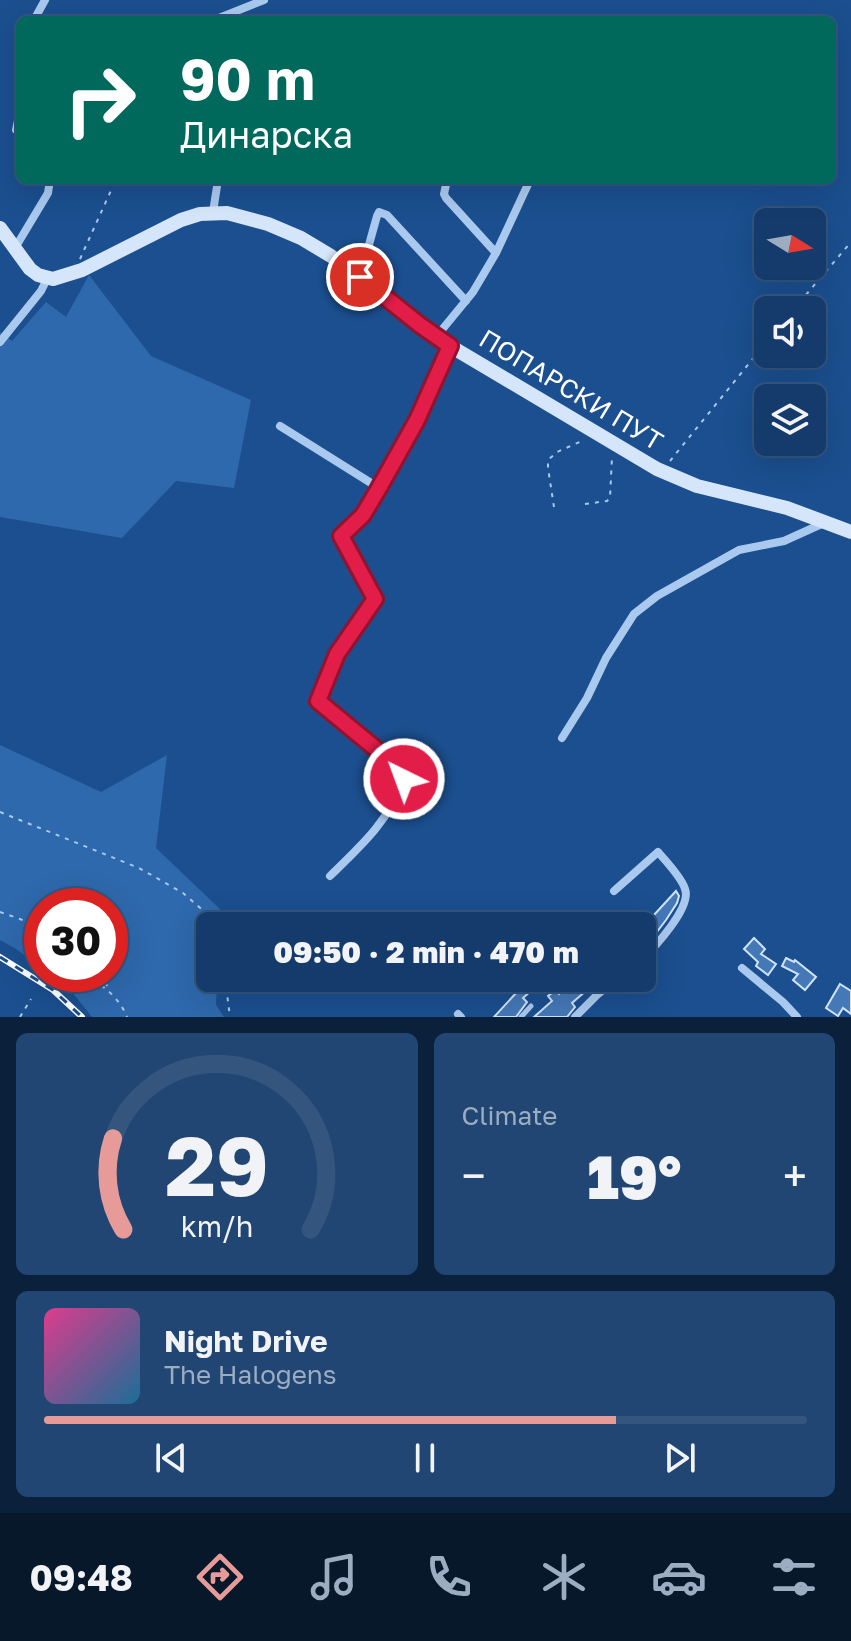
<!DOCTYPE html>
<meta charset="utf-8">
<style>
body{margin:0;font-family:"Golos Text",sans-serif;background:#214673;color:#f1f3f6;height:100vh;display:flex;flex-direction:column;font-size:30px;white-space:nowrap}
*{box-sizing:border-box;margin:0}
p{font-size:26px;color:#9dadc1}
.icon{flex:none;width:44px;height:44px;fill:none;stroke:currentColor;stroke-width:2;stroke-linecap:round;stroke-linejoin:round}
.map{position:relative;height:1017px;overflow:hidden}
.drawer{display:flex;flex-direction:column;gap:16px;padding:16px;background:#0b203b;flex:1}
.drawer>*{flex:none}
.hud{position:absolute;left:16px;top:16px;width:820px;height:168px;border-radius:12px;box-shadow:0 8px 32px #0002,0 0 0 2px #33557e;background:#00695c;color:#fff;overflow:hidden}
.needle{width:52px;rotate:101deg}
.controls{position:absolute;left:754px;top:208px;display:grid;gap:16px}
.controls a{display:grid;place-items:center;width:72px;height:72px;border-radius:12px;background:#143b6b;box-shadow:0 8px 32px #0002,0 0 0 2px #33557e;font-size:40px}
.speed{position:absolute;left:24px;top:888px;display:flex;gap:16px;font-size:40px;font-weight:700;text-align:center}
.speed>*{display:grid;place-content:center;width:104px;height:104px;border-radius:50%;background:#143b6b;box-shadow:0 8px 32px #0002,0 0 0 2px #33557e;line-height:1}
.speed .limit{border:12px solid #d22;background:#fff;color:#111}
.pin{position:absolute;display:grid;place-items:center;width:68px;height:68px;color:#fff;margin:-34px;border:4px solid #fff;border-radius:50%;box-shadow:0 2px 8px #0007}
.me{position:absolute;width:88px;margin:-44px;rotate:318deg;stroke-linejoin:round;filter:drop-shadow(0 0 6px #0008)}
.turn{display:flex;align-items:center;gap:28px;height:168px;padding:0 32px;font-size:36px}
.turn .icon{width:104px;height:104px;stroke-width:2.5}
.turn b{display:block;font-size:56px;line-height:68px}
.big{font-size:60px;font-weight:800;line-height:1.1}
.drawer .widget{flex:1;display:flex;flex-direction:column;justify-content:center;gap:12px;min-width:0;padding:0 28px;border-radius:12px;background:#214673}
.drawer .dial{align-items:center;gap:0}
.dial svg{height:208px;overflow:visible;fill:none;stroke:#33557e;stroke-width:7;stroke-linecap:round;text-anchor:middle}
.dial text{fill:#f1f3f6;stroke:none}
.song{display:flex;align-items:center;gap:24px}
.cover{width:96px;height:96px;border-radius:12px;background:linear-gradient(135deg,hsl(330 70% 55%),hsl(200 70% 35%))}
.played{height:8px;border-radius:4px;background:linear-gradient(90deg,#e69b98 75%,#33557e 75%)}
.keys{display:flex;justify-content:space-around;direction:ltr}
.heat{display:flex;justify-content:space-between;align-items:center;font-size:44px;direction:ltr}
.drawer .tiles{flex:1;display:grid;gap:16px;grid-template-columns:1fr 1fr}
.widget:last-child{grid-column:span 2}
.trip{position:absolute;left:196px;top:912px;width:460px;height:80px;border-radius:12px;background:#143b6b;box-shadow:0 8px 32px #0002,0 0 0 2px #33557e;font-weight:800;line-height:80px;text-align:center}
.menu{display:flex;height:128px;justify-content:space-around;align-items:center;background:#08182b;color:#9dadc1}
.menu .icon{width:56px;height:56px}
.menu .on{color:#e69b98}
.menu b{font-size:36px;color:#f1f3f6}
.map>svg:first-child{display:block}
</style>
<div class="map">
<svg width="851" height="1017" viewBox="0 0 851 1017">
<rect width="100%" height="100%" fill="#1b4f8f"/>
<path fill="#2e69ad" d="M 89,275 L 151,356 L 251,400 L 234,488 L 176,481 L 122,538 L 0,517 L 0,332 L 12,341 L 46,302 L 66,317 Z
M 0,745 L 101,792 L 167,755 L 156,848 L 220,909 L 220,926 L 210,926 L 210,978 L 217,978 L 216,1005 L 224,1017 L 92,1017 L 68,987 L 50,974 L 110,974 L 110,906 L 42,906 L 42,968 L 16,949 L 0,940 Z"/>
<path fill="#4478b7" stroke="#cfe3fa" stroke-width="2" d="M 676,891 L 679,896 L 677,903 L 666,920 L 650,941 L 642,932 L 642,928 Z
M 754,938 L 765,949 L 761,954 L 776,964 L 768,975 L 756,966 L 758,962 L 744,949 Z
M 786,958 L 794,962 L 795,960 L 816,977 L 805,990 L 793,980 L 798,974 L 782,966 Z
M 511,978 L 521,985 L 529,978 L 536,978 L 540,983 L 523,998 L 527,1002 L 516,1017 L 494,1017 L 517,992 L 507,983 Z
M 576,978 L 601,978 L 572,1003 L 575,1007 L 567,1017 L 534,1017 L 552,1001 L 548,996 L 556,990 L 559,994 Z
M 840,984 L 851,991 L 851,1014 L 843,1008 L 838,1016 L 826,1008 Z"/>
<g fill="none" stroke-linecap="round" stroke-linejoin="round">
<path stroke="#a9c9ee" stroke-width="2" stroke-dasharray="4 6" stroke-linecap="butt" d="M 80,259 L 113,186
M 793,310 L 851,242
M 670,461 L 768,340
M 585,504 L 607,501 L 610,498 L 612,457
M 554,507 L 548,468 L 548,460 L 557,452 L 584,440
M 0,812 L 139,868 L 183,893 L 206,913 L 210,940
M 0,912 L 20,919 L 42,929
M 85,974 C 102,985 119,997 127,1017
M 100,974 L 109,989
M 223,978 L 226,986 L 230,1017
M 20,1017 L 31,999"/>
<path stroke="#a9c9ee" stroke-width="5" d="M 521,1017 L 531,1006"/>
<path stroke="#a9c9ee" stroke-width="8" d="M 34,20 L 45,0
M 219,20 L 219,18 L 264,0
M 20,111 L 16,130 L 20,132
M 447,180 L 444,194 L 446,198 L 496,253
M 213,212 L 218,180
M 15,248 L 48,193 L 50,180
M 360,277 L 377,216 L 379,212 L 387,215 L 466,301
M 436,337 L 473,292 L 496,253 L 530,180
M 0,342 L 41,291 L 47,279
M 280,426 L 379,488
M 562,738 L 587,698 L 606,658 L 634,614 L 657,596 L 739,550 L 784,541 L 826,522
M 330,876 C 362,845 388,822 404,779 L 399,768 L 318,701 L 337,654 L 375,599 L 341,536 L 363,515 L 379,488 L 412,429 L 450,346
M 614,891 L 658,852 C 666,861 682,878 685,889 C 692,907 655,947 642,959
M 742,968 L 783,1002 L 797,1017
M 458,1014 L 461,1017
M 575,1017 L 597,995 L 618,978"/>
<path stroke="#d6e6fa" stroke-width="14" d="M 0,228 L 30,269 L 38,275 L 53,279 L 82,270 L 181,220 L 200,214 L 227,213 L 268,224 L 301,238 L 331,256 L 450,346 L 657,469 L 697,486 L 787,508 L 851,532"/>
<g stroke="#fff" stroke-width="6">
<path id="rail" d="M 0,957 L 53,990 L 82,1017"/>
</g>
<use href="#rail" stroke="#1b4f8f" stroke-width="3" stroke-dasharray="9" stroke-linecap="butt"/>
</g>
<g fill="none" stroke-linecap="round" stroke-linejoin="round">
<g stroke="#92132f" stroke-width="20">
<path id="route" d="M 360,277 L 420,325 L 450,346 L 417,420 L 379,488 L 363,515 L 341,536 L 375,599 L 337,654 L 318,701 L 399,768 L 404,779"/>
</g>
<use href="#route" stroke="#e11d48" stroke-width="14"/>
</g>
<g text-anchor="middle" stroke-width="8" stroke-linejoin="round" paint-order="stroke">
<g font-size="26" fill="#fff" stroke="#1b4f8f">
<text transform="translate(571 390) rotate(31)" y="9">ПОПАРСКИ ПУТ</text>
</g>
</g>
</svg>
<div class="controls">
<a><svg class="needle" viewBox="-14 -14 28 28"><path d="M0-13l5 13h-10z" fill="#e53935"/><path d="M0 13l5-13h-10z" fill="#9dadc1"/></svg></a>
<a><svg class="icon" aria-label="sound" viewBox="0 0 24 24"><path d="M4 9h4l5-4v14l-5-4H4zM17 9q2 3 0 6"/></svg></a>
<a><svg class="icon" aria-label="layers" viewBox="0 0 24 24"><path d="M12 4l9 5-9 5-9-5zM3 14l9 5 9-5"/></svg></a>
</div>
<div class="speed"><div class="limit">30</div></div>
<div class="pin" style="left:360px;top:277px;background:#d93025"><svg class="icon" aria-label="arrive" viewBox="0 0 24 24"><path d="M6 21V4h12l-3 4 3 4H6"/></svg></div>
<svg class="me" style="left:404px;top:779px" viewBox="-20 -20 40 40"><circle r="17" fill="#e11d48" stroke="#fff" stroke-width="3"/><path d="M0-11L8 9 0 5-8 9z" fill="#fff"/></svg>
<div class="trip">09:50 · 2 min · 470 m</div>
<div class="hud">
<div class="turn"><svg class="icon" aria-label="right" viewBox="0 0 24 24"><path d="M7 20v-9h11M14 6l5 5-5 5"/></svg><div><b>90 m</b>Динарска</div></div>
</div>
</div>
<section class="drawer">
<div class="tiles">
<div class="widget dial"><svg viewBox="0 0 100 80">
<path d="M14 69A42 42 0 1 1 86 69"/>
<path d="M14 69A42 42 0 0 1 10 34" stroke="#e69b98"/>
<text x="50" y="56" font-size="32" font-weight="700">29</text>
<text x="50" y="72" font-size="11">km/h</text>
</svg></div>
<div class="widget"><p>Climate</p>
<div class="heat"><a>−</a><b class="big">19°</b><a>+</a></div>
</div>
<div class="widget">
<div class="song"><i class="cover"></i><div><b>Night Drive</b><p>The Halogens</p></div></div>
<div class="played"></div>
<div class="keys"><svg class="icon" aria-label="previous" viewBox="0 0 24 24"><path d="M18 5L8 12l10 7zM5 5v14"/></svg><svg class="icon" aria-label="pause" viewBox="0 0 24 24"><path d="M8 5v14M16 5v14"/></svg><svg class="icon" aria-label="next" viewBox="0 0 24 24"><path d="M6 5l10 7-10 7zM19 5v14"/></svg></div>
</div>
</div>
</section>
<nav class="menu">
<b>09:48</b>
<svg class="icon on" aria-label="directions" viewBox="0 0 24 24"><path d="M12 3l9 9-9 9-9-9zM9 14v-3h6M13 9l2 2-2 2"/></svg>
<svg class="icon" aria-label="music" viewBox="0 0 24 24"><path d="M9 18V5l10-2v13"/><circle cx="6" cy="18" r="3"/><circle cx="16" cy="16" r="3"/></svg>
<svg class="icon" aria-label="phone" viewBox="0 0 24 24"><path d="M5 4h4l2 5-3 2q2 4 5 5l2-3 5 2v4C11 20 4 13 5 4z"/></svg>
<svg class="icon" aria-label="climate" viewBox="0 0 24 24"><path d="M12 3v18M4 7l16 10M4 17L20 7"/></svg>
<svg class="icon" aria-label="car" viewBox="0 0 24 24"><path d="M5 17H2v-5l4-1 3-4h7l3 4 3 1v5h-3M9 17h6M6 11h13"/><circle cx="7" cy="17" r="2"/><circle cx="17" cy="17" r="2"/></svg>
<svg class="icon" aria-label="filters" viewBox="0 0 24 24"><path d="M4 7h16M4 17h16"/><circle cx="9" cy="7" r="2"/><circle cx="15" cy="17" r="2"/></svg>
</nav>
